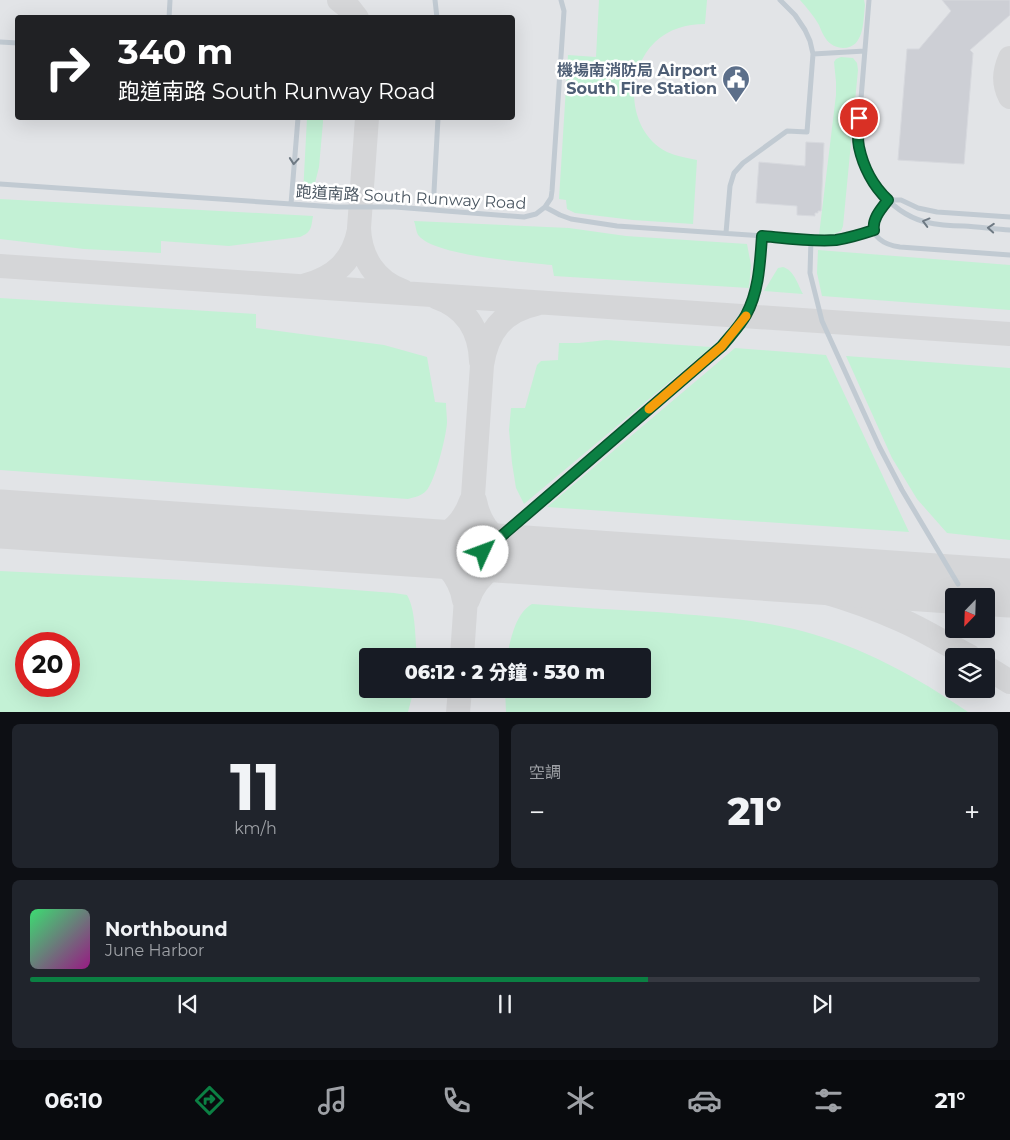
<!DOCTYPE html>
<html lang="zh-TW">
<meta charset="utf-8">
<style>
body{margin:0;font-family:Montserrat,"Noto Sans TC",sans-serif;background:#20242c;color:#f1f3f6;height:100vh;display:flex;flex-direction:column;font-size:19px;white-space:nowrap}
*{box-sizing:border-box;margin:0}
p{font-size:16px;color:#9ea1a6}
.icon{flex:none;width:28px;height:28px;fill:none;stroke:currentColor;stroke-width:2;stroke-linecap:round;stroke-linejoin:round}
.map{position:relative;height:712px;overflow:hidden}
.drawer{display:flex;flex-direction:column;gap:12px;padding:12px;background:#0d0f14;flex:1}
.drawer>*{flex:none}
.hud{position:absolute;left:15px;top:15px;width:500px;height:105px;border-radius:5px;box-shadow:0 5px 20px #0002;background:#202124;color:#fff;overflow:hidden}
.needle{width:32px;rotate:203deg}
.fabs{position:absolute;left:945px;top:588px;display:grid;gap:10px}
.fabs a{display:grid;place-items:center;width:50px;height:50px;border-radius:5px;background:#171b24;box-shadow:0 5px 20px #0002;font-size:25px}
.speed{position:absolute;left:15px;top:632px;display:flex;gap:10px;font-size:25px;font-weight:700;text-align:center}
.speed>*{display:grid;place-content:center;width:65px;height:65px;border-radius:50%;background:#171b24;box-shadow:0 5px 20px #0002;line-height:1}
.speed .limit{border:8px solid #d22;background:#fff;color:#111}
.pin{position:absolute;display:grid;place-items:center;width:42px;height:42px;color:#fff;margin:-21px;border:2px solid #fff;border-radius:50%;box-shadow:0 1px 5px #0007}
.me{position:absolute;width:55px;margin:-28px;rotate:47deg;stroke-linejoin:round;filter:drop-shadow(0 0 4px #0008)}
.turn{display:flex;align-items:center;gap:18px;height:105px;padding:0 20px;font-size:22px}
.turn .icon{width:65px;height:65px;stroke-width:2.5}
.turn b{display:block;font-size:35px;line-height:42px}
.big{font-size:38px;font-weight:800;line-height:1.1}
.drawer .tile{flex:1;display:flex;flex-direction:column;justify-content:center;gap:8px;min-width:0;padding:0 18px;border-radius:8px;background:#20242c}
.drawer .dial{align-items:center;gap:0}
.dial b{font-size:65px;line-height:1}
.song{display:flex;align-items:center;gap:15px}
.cover{width:60px;height:60px;border-radius:8px;background:linear-gradient(135deg,hsl(140 70% 55%),hsl(310 70% 35%))}
.played{height:5px;border-radius:2px;background:linear-gradient(90deg,#0b8043 65%,#363941 65%)}
.keys{display:flex;justify-content:space-around;direction:ltr}
.heat{display:flex;justify-content:space-between;align-items:center;font-size:28px;direction:ltr}
.drawer .tiles{flex:1;display:grid;gap:12px;grid-template-columns:1fr 1fr}
.tile:last-child{grid-column:span 2}
.trip{position:absolute;left:359px;top:648px;width:292px;height:50px;border-radius:5px;background:#171b24;box-shadow:0 5px 20px #0002;font-weight:800;line-height:50px;text-align:center}
.tabs{display:flex;height:80px;justify-content:space-around;align-items:center;background:#090b0e;color:#9ea1a6}
.tabs .icon{width:35px;height:35px}
.tabs .on{color:#0b8043}
.tabs b{font-size:22px;color:#f1f3f6}
.map>svg:first-child{display:block}
</style>
<div class="map">
<svg width="1010" height="713" viewBox="0 0 1010 713">
<rect width="100%" height="100%" fill="#f5f3f3"/>
<path fill="#e2e4e7" fill-rule="evenodd" d="M 0,0 L 1010,0 L 1010,712 L 0,713 ZM 18,18 L 512,18 L 512,118 L 18,118 ZM 954,596 L 986,596 L 986,629 L 954,629 ZM 26,644 L 69,644 L 69,686 L 26,686 ZM 368,656 L 642,656 L 642,689 L 368,689 ZM 954,656 L 986,656 L 986,689 L 954,689 Z"/>
<path fill="#c3f1d5" fill-rule="evenodd" d="M 599,0 L 707,0 L 705,24 C 686,24 669,29 655,42 C 624,72 627,131 667,152 C 676,156 687,158 697,160 L 693,224 L 633,220 L 575,213 L 567,209 L 566,200 L 559,199 L 568,55 L 596,57 Z
M 800,0 L 864,0 L 865,5 C 863,20 865,48 843,48 C 837,48 829,44 826,39 C 823,35 821,30 819,25 C 814,16 807,8 800,0 Z
M 841,57 L 853,58 L 857,63 L 858,70 L 843,226 L 841,231 L 834,234 L 819,235 L 836,95 L 836,82 L 834,62 L 836,59 Z
M 307,118 L 323,118 L 323,122 L 319,167 L 312,195 L 303,194 Z
M 0,199 L 313,216 C 311,227 312,232 300,237 L 229,246 L 161,241 L 161,253 L 84,249 L 0,239 Z
M 414,221 L 569,228 L 626,236 L 747,244 L 751,265 L 749,288 L 554,276 L 552,265 C 525,262 436,256 419,236 C 416,233 416,226 414,221 Z
M 818,250 L 1010,265 L 1010,310 L 822,296 L 817,273 Z
M 783,267 C 794,270 798,285 803,294 L 764,291 L 778,268 Z
M 0,298 L 256,314 L 256,328 L 384,345 L 427,357 L 435,402 L 446,403 C 446,410 447,416 447,423 C 446,437 435,482 426,491 C 421,496 415,497 408,499 L 0,470 Z
M 606,340 L 711,347 L 524,504 L 516,488 L 512,463 L 509,430 L 511,408 L 525,408 L 537,365 L 541,361 L 558,360 L 559,343 L 579,343 Z
M 735,348 L 826,355 L 909,532 L 547,507 Z
M 846,356 L 1010,368 L 1010,540 L 947,533 L 917,499 L 892,458 Z
M 0,571 L 289,585 L 394,593 L 407,595 C 416,610 415,639 417,656 L 368,656 L 368,689 L 414,689 L 408,712 L 0,712 ZM 26,644 L 69,644 L 69,686 L 26,686 Z
M 532,604 C 574,607 615,610 657,612 C 706,616 755,619 802,631 C 863,647 917,677 968,712 L 506,712 L 505,689 L 642,689 L 642,656 L 507,656 C 511,639 515,614 532,604 Z"/>
<g fill="none" stroke-linecap="round" stroke-linejoin="round">
<path stroke="#d5d6d8" stroke-width="24" d="M 339,0 L 350,9 L 357,18
M 1010,58 C 1004,72 1003,83 1010,97
M 367,118 L 359,228 C 360,257 375,281 403,291
M 0,266 L 1010,334
M 306,285 C 335,277 353,261 359,230
M 436,297 C 466,307 480,330 481,361
M 475,501 C 482,537 505,547 537,556
M 0,524 L 35,522
M 407,546 C 438,542 460,532 471,501
M 403,547 C 408,547 414,547 419,549 C 442,556 460,576 464,600
M 735,569 C 791,582 848,596 901,620 C 924,630 946,644 969,656
M 958,584 L 1010,581
M 468,600 C 477,572 503,557 532,556
M 462,656 L 482,365 C 487,332 503,311 536,304
M 986,667 L 1010,682
M 458,713 L 460,689"/>
<path stroke="#d5d6d8" stroke-width="59" d="M 0,519 L 1010,588"/>
</g>
<path fill="#cdcfd5" stroke="#d7d9de" d="M 942,0 L 1010,0 L 1010,15 L 970,50 L 973,53 L 964,164 L 898,160 L 907,49 L 919,49 L 951,11 Z
M 806,142 L 824,143 L 821,211 L 818,211 L 818,213 L 815,213 L 815,216 L 797,215 L 797,206 L 756,203 L 759,162 L 805,166 Z"/>
<g fill="none" stroke-linecap="round" stroke-linejoin="round">
<path stroke="#c1cad2" stroke-width="5" d="M 435,0 L 437,18
M 869,0 L 858,136 C 861,174 887,211 925,222 C 938,225 951,226 964,226 C 979,227 995,229 1010,230
M 169,18 L 170,0
M 0,42 L 18,43
M 813,54 L 865,51
M 0,184 L 336,207 L 395,207 L 524,217 L 536,214 L 545,207 L 560,215 L 571,219 L 617,226 L 823,240 L 847,238 L 875,230
M 888,200 C 883,206 878,212 875,220 C 869,237 885,245 900,247 L 1010,255
M 888,200 L 901,200 L 918,208 L 937,212 L 1010,217
M 291,204 L 298,118
M 545,207 L 551,198 L 552,191 L 564,11 L 561,0
M 433,210 L 438,118
M 726,233 L 730,186 L 734,173 L 743,163 L 787,131 L 807,132 L 813,54 L 810,41 L 805,30 L 795,15 L 780,0
M 811,239 L 810,273 L 822,321 L 879,446 L 902,490 L 958,584
M 483,552 L 722,346 C 730,336 740,326 746,315 C 759,291 760,263 761,236"/>
</g>
<defs><path id="oneway-chevron" d="M-2-3.5L2.5 0L-2 3.5" fill="none" stroke-width="1.6" stroke-linecap="round" stroke-linejoin="round" transform="scale(1.25)"/></defs>
<g stroke="#6e7983">
<use href="#oneway-chevron" transform="translate(294 161) rotate(95)"/>
<use href="#oneway-chevron" transform="translate(926 222) rotate(-165)"/>
<use href="#oneway-chevron" transform="translate(991 228) rotate(-176)"/>
</g>
<g fill="none" stroke-linecap="round" stroke-linejoin="round">
<g stroke="#07532c" stroke-width="12">
<path id="route" d="M 483,552 L 722,346 C 730,336 740,326 746,315 C 759,291 760,263 762,236 C 784,238 814,242 836,240 C 849,238 862,234 874,230 C 872,219 881,209 888,200 C 873,186 863,166 859,147 C 857,138 858,128 859,118"/>
</g>
<use href="#route" stroke="#0b8043" stroke-width="9"/>
<path stroke="#f59e0b" stroke-width="9" d="M 649,409 L 722,346 L 746,316"/>
</g>
<defs>
<g id="civic-pin" transform="scale(1.4375)"><path d="M0 17L-7.5 6A9.5 9.5 0 1 1 7.5 6Z" fill="#5c6f8a" stroke="#fff"/><path d="M-.6-6.5H3V-4.5H.6V-3L4-1V1h2V6H-6V1h2V-1L-.6-3ZM-1.2 2.5V6h2.4V2.5Z" fill="#fff"/></g>
</defs>
<g fill-rule="evenodd">
<use href="#civic-pin" x="736" y="79"/>
</g>
<g text-anchor="middle" stroke-width="5" stroke-linejoin="round" paint-order="stroke">
<g font-size="16" font-weight="bold" fill="#4e5e75" stroke="#fff" text-anchor="end">
<text x="717" y="76">機場南消防局 Airport<tspan x="717" dy="18">South Fire Station</tspan></text>
</g>
<g font-size="16" fill="#4a5661" stroke="#fff">
<text transform="translate(411 197) rotate(3)" y="6">跑道南路 South Runway Road</text>
</g>
</g>
</svg>
<div class="fabs">
<a><svg class="needle" viewBox="-14 -14 28 28"><path d="M0-13l5 13h-10z" fill="#e53935"/><path d="M0 13l5-13h-10z" fill="#9ea1a6"/></svg></a>
<a><svg class="icon" aria-label="layers" viewBox="0 0 24 24"><path d="M12 4l9 5-9 5-9-5zM3 14l9 5 9-5"/></svg></a>
</div>
<div class="speed"><div class="limit">20</div></div>
<div class="pin" style="left:859px;top:118px;background:#d93025"><svg class="icon" aria-label="arrive" viewBox="0 0 24 24"><path d="M6 21V4h12l-3 4 3 4H6"/></svg></div>
<svg class="me" style="left:483px;top:552px" viewBox="-20 -20 40 40"><circle r="19" fill="#fff"/><path d="M0-13L10 11 0 6-10 11z" fill="#0b8043"/></svg>
<div class="trip">06:12 · 2 分鐘 · 530 m</div>
<div class="hud">
<div class="turn"><svg class="icon" aria-label="right" viewBox="0 0 24 24"><path d="M7 20v-9h11M14 6l5 5-5 5"/></svg><div><b>340 m</b>跑道南路 South Runway Road</div></div>
</div>
</div>
<section class="drawer">
<div class="tiles">
<div class="tile dial"><b>11</b><p>km/h</p></div>
<div class="tile"><p>空調</p>
<div class="heat"><a>−</a><b class="big">21°</b><a>+</a></div>
</div>
<div class="tile">
<div class="song"><i class="cover"></i><div><b>Northbound</b><p>June Harbor</p></div></div>
<div class="played"></div>
<div class="keys"><svg class="icon" aria-label="previous" viewBox="0 0 24 24"><path d="M18 5L8 12l10 7zM5 5v14"/></svg><svg class="icon" aria-label="pause" viewBox="0 0 24 24"><path d="M8 5v14M16 5v14"/></svg><svg class="icon" aria-label="next" viewBox="0 0 24 24"><path d="M6 5l10 7-10 7zM19 5v14"/></svg></div>
</div>
</div>
</section>
<nav class="tabs">
<b>06:10</b>
<svg class="icon on" aria-label="directions" viewBox="0 0 24 24"><path d="M12 3l9 9-9 9-9-9zM9 14v-3h6M13 9l2 2-2 2"/></svg>
<svg class="icon" aria-label="music" viewBox="0 0 24 24"><path d="M9 18V5l10-2v13"/><circle cx="6" cy="18" r="3"/><circle cx="16" cy="16" r="3"/></svg>
<svg class="icon" aria-label="phone" viewBox="0 0 24 24"><path d="M5 4h4l2 5-3 2q2 4 5 5l2-3 5 2v4C11 20 4 13 5 4z"/></svg>
<svg class="icon" aria-label="climate" viewBox="0 0 24 24"><path d="M12 3v18M4 7l16 10M4 17L20 7"/></svg>
<svg class="icon" aria-label="car" viewBox="0 0 24 24"><path d="M5 17H2v-5l4-1 3-4h7l3 4 3 1v5h-3M9 17h6M6 11h13"/><circle cx="7" cy="17" r="2"/><circle cx="17" cy="17" r="2"/></svg>
<svg class="icon" aria-label="filters" viewBox="0 0 24 24"><path d="M4 7h16M4 17h16"/><circle cx="9" cy="7" r="2"/><circle cx="15" cy="17" r="2"/></svg>
<b>21°</b>
</nav>
